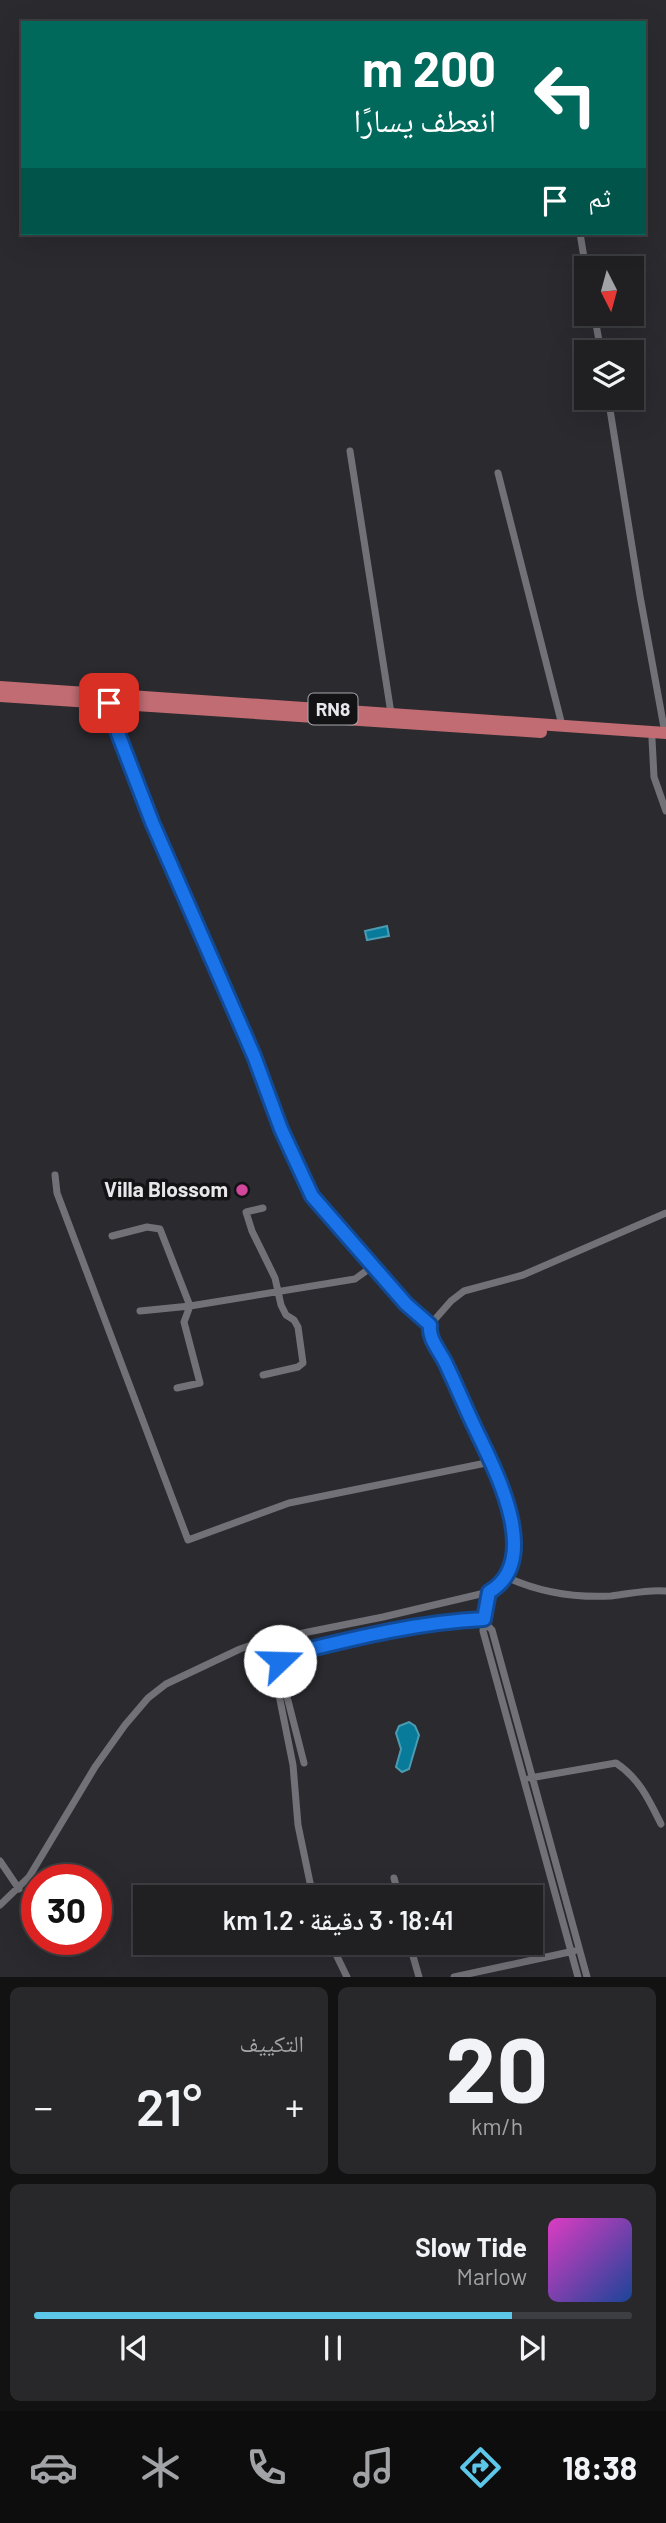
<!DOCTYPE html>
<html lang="ar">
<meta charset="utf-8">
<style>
body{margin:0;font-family:Barlow,"Noto Naskh Arabic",sans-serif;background:#28282b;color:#f1f3f6;direction:rtl;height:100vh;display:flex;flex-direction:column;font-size:26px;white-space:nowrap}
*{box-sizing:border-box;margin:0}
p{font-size:23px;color:#a2a3a6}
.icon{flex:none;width:38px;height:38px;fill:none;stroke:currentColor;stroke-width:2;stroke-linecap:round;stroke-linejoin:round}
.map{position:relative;height:1977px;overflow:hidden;direction:ltr}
.panel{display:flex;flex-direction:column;gap:10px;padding:10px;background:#121213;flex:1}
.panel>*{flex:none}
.hud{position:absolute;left:21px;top:21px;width:625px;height:214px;border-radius:0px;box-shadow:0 7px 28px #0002,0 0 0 2px #3d3e41;direction:rtl;background:#00695c;color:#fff;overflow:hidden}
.needle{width:46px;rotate:174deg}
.controls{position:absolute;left:574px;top:256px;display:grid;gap:14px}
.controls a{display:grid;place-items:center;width:70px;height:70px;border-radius:0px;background:#202023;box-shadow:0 7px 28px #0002,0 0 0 2px #3d3e41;font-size:35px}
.speed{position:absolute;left:21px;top:1864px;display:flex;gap:14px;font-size:35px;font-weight:700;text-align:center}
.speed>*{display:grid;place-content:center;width:91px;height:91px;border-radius:50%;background:#202023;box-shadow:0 7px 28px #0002,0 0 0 2px #3d3e41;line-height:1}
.speed .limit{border:10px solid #d22;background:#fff;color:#111}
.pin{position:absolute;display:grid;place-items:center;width:60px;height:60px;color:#fff;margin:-30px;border-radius:14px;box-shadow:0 4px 10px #0006}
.me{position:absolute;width:77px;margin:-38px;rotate:69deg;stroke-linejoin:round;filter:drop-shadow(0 0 5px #0008)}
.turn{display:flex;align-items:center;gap:24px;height:147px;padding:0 35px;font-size:32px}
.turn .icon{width:91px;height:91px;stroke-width:2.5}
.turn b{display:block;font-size:49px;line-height:60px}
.then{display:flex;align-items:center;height:66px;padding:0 35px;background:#0003;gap:14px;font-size:26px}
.big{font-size:52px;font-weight:600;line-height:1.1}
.panel .card{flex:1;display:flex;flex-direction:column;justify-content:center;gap:10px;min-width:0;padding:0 24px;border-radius:10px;background:#28282b}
.panel .dial{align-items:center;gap:0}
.dial b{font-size:91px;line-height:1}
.song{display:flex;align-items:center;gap:21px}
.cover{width:84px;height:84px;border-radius:10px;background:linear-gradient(135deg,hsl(310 70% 55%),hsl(220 70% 35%))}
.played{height:7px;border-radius:4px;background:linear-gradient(90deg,#5cc7e8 80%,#3d3e41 80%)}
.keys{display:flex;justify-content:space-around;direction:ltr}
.heat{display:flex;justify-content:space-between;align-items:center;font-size:38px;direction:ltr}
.panel .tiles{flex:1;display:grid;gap:10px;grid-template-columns:1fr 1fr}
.card:last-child{grid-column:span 2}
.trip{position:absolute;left:133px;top:1885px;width:410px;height:70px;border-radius:0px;background:#202023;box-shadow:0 7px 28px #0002,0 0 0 2px #3d3e41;font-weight:600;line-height:70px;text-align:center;direction:rtl}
.tab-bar{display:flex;height:112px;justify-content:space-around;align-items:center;background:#0d0d0e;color:#a2a3a6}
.tab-bar .icon{width:49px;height:49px}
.tab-bar .on{color:#5cc7e8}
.tab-bar b{font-size:32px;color:#f1f3f6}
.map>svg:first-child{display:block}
</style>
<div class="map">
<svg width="666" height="1977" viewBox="0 0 666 1977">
<rect width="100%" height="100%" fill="#2a2a2f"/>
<path fill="#087b9a" stroke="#4b9bb2" stroke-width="2" d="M 387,926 L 389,936 L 367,940 L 365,931 Z
M 409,1722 L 415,1726 L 419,1735 L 409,1769 L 402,1772 L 396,1767 L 401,1749 L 396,1733 L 399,1726 Z"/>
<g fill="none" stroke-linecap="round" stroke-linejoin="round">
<path stroke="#717177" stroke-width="7" d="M 580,233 L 586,270
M 594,313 L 601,352
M 608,397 L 640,596 L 665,733
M 350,451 L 391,713
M 498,473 L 562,725
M 109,703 L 111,715 L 152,822 L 254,1056 L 281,1129 L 312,1196 L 406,1304 L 430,1325 C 428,1339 440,1351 446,1364 C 456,1384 464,1404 473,1424 C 492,1464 545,1560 489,1592 L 383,1617 L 263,1641
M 652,739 L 654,777 L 666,811
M 55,1175 L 57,1193 L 188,1540 L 289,1503 L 491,1462
M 112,1236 L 147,1227 L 160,1229 L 190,1306 L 184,1322 L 200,1383 L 177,1388
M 140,1311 L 190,1306 L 355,1279 L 373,1266
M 430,1325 L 451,1301 L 464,1291 L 523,1275 L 666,1213
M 263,1375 L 298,1367 L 303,1363 L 298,1327 L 294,1320 L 286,1315 L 281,1305 L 275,1278 L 252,1231 L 246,1212 L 263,1208
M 504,1576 C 538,1592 574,1598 611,1596 C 630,1594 647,1589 666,1591
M 489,1592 L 485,1606 L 483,1631 L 578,1977
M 485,1623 L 492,1630 L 587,1977
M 304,1763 L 282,1677 L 281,1657 L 344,1641 L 439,1622 L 484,1619
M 530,1778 L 616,1763 C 639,1778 649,1800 661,1824
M 0,1861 L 19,1889
M 394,1878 L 399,1897
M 0,1905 L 29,1877 L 95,1767 L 125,1725 L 148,1698 L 166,1684 L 240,1649 L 263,1641 L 278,1690 L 293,1765 L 298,1825 L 313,1897
M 330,1942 L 347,1977
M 409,1942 L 419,1977
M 454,1977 L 574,1951"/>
<path stroke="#c06c72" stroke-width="12" d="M 0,687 L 666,733
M 0,696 L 541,732"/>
</g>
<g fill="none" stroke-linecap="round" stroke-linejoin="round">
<g stroke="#114b97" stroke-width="18">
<path id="route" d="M 109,703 L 111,715 L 152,822 L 254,1056 L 281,1129 L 312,1196 L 406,1304 L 430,1325 C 428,1339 440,1351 446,1364 C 456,1385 465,1407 475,1428 C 494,1468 544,1560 489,1592 L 484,1619 C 417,1622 351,1639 286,1655 L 281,1657 L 280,1661"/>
</g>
<use href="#route" stroke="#1a73e8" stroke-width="12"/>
</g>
<circle fill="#d1479c" stroke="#131315" stroke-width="2.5" cx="242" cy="1190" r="7"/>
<g text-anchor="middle" stroke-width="7" stroke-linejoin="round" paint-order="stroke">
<rect fill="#131315" stroke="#a7a7ab" stroke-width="2" x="308.5" y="693.5" width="49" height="31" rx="5"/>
<g font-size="19" font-weight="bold" fill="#e7e7eb">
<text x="333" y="716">RN8</text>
</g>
<g font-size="21" font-weight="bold" fill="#e7e7eb" stroke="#131315" text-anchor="end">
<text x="228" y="1197">Villa Blossom</text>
</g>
</g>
</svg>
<div class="controls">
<a><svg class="needle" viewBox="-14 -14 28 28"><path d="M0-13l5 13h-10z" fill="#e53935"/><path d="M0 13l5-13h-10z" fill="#a2a3a6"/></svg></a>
<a><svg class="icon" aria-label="layers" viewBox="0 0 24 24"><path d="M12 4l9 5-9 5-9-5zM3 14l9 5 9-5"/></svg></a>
</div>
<div class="speed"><div class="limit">30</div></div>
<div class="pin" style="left:109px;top:703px;background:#d93025"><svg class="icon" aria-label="arrive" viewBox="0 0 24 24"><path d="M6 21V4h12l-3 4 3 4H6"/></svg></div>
<svg class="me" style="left:280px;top:1661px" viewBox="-20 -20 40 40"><circle r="19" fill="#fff"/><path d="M0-13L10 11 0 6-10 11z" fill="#1a73e8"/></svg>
<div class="trip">18:41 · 3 دقيقة · 1.2 km</div>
<div class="hud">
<div class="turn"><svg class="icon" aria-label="left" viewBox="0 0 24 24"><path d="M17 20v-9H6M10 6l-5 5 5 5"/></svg><div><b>200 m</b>انعطف يسارًا</div></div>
<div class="then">ثم<svg class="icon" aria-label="arrive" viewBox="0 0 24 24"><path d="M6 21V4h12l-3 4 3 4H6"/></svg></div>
</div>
</div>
<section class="panel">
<div class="tiles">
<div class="card dial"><b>20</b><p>km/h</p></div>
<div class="card"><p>التكييف</p>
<div class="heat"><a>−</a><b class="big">21°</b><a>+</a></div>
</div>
<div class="card">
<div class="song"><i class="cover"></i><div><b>Slow Tide</b><p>Marlow</p></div></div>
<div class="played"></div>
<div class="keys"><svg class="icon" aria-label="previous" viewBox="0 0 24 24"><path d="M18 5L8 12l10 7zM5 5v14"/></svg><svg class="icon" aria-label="pause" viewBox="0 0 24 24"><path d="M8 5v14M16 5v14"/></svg><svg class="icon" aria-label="next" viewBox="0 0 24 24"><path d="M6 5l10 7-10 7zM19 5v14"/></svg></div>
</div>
</div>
</section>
<nav class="tab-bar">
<b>18:38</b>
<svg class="icon on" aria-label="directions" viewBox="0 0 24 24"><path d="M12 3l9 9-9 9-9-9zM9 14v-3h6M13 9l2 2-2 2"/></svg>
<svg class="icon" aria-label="music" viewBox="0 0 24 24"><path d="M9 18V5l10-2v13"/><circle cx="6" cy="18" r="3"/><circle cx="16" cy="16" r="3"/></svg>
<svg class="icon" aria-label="phone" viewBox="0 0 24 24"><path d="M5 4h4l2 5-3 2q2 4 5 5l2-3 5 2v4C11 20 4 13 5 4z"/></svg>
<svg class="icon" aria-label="climate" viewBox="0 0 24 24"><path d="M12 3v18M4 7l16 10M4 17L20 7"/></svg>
<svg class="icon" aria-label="car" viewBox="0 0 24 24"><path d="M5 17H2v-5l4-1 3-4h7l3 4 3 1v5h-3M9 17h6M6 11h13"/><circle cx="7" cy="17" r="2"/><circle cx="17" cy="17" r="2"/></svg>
</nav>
